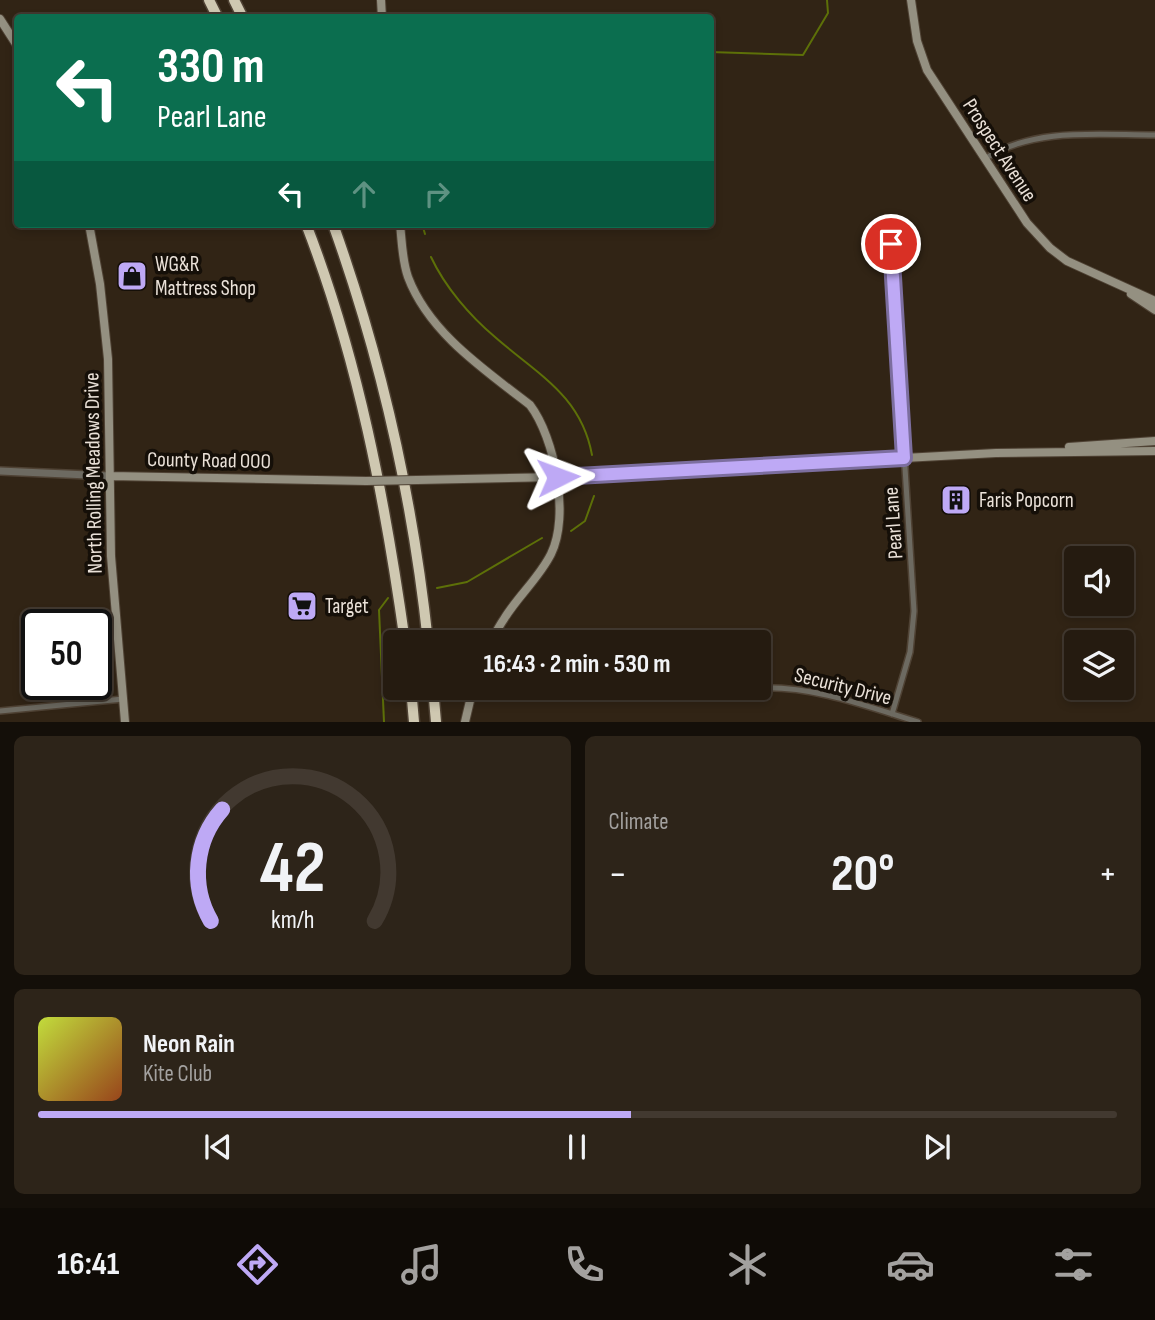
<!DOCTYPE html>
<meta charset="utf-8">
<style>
body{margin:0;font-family:"Sofia Sans Condensed",sans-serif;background:#2d2419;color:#f1f3f6;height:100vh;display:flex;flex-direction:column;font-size:26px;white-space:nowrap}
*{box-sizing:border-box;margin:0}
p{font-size:23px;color:#a3a19f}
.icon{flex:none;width:38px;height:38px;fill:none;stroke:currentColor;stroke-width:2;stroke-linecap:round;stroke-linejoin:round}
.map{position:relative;height:722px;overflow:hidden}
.side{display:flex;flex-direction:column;gap:14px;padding:14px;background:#140f09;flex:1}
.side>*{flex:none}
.top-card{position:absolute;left:14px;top:14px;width:700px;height:214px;border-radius:7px;box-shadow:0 4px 10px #0003,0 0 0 2px #423930;background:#0b6e4f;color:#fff;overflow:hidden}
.controls{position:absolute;left:1064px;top:546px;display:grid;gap:14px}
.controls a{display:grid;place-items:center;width:70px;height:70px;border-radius:7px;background:#251b10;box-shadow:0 4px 10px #0003,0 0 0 2px #423930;font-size:35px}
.speed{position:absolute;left:21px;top:609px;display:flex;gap:14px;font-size:35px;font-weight:700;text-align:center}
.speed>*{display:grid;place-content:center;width:91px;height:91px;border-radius:50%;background:#251b10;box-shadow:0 4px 10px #0003,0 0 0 2px #423930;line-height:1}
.speed .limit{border:4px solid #111;border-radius:10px;background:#fff;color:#111}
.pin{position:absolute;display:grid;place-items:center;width:60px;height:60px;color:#fff;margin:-30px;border:4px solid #fff;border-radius:50%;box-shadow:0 2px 7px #0007}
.me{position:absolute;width:77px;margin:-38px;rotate:87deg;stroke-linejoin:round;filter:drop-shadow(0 0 5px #0008)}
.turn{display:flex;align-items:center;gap:24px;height:147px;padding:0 28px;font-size:32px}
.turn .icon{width:91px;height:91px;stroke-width:2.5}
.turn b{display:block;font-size:49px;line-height:60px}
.lanes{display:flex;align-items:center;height:66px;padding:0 28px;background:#0003;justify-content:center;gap:35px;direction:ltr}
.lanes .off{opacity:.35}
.big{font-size:52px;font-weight:700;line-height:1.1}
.side .widget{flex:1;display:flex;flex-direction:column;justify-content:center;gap:10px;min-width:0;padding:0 24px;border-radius:10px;background:#2d2419}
.side .dial{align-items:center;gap:0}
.dial svg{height:182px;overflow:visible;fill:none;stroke:#423930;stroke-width:7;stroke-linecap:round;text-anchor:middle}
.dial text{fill:#f1f3f6;stroke:none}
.song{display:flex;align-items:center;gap:21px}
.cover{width:84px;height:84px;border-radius:10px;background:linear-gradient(135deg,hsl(70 70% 55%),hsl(20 70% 35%))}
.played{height:7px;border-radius:4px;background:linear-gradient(90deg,#bea9f5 55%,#423930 55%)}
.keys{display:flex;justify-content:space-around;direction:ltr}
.heat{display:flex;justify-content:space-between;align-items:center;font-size:38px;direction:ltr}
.side .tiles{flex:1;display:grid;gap:14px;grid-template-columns:1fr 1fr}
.widget:last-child{grid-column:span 2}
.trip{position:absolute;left:383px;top:630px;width:388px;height:70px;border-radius:7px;background:#251b10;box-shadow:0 4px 10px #0003,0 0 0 2px #423930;font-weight:700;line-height:70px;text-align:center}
.dock{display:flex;height:112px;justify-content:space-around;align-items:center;background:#0f0b06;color:#a3a19f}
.dock .icon{width:49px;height:49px}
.dock .current{color:#bea9f5}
.dock b{font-size:32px;color:#f1f3f6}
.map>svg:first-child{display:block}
</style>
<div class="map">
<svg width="1155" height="722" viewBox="0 0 1155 722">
<rect width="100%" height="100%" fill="#312415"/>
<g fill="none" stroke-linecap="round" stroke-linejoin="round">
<path stroke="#5d7008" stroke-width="2" d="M 710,52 L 803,55 L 828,13 L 827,0
M 422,224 L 425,234
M 431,257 C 445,287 470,316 495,337 C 537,374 581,395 592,455
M 571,531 L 585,521 L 594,496
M 437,588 L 467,582 L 542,538
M 384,722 L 379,610 L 388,598"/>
<g stroke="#4f4234" stroke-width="8">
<path id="minor" d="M 986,158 C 1036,127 1098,135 1155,135
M 891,244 L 914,611 L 910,652 L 892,714
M 479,688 L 500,696 L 520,698 L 758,688
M 760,688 C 814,686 866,706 918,722
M 0,711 L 123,699"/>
</g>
<g stroke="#4f4234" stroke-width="10">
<path id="tertiary" d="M 0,471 L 110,476"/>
</g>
<g stroke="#4f4234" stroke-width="10">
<path id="secondary" d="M 381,0 L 382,18
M 911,0 L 917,41 L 927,70 L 1027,223 L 1050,248 L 1067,261 L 1155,301
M 0,19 L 18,47
M 89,224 L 100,284 L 108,359 L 111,556 L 125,722
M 400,224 C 402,242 402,260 408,277 C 429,333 485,370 530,405 C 555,438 570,516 551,554 C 539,578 518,596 504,619 C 499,626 495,635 490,642
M 1131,294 L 1155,310
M 1069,447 L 1155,441
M 110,476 L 366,481
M 417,480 L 558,477 L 996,453 L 1155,451
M 465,722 L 473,688"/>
</g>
<g stroke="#4f4234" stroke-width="13">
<path id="motorway" d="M 209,0 L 218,18
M 234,0 L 243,18
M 306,224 C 358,358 385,500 405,642
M 333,224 C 381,358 413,501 428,642
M 411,688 L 414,722
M 433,688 L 436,722"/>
</g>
<use href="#minor" stroke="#6d6a61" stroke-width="5"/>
<use href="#tertiary" stroke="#6d6a61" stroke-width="7"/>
<use href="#secondary" stroke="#949081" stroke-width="8"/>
<use href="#motorway" stroke="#cfc8b1" stroke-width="10"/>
<g stroke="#4f4234" stroke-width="10" stroke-linecap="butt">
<path id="secondary-bridge" d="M 366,481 L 417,480"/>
</g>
<use href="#secondary-bridge" stroke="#949081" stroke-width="8"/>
</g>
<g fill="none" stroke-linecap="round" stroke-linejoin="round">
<g stroke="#7c6e9f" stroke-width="18">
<path id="route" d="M 558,477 L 904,458 L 891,244"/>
</g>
<use href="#route" stroke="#bea9f5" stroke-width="12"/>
</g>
<defs>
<g id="shop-square" transform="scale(1.575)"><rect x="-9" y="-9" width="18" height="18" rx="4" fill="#bea9f5" stroke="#150f08"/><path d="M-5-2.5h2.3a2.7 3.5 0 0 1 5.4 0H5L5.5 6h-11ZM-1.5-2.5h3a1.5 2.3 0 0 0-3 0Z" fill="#111"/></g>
<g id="building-square" transform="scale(1.575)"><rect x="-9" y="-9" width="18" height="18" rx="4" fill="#bea9f5" stroke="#150f08"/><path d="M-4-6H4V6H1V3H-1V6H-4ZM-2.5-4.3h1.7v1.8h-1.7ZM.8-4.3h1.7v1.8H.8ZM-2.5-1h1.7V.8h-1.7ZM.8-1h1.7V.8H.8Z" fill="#111"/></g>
<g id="supermarket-square" transform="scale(1.575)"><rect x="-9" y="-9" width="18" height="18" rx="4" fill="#bea9f5" stroke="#150f08"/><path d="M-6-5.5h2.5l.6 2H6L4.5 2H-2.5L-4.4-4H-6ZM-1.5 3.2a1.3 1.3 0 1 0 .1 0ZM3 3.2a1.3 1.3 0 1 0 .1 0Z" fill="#111"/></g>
</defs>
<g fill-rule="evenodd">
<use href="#shop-square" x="132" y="276"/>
<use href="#building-square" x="956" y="500"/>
<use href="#supermarket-square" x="302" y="606"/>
</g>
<g text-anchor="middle" stroke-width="7" stroke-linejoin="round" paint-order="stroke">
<g font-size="21" fill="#eae1d8" stroke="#150f08">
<text transform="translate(1000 150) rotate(57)" y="7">Prospect Avenue</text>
<text transform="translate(209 460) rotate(1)" y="7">County Road OOO</text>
<text transform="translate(93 473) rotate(-91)" y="7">North Rolling Meadows Drive</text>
<text transform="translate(893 523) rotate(-94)" y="7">Pearl Lane</text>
<text transform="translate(843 686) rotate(14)" y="7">Security Drive</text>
</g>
<g font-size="21" fill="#eae1d8" stroke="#150f08" text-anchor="start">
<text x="155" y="271">WG&amp;R<tspan x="155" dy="24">Mattress Shop</tspan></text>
<text x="979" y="507">Faris Popcorn</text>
<text x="325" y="613">Target</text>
</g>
</g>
</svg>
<div class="controls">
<a><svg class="icon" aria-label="sound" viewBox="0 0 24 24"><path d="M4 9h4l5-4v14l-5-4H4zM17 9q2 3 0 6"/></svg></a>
<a><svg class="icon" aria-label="layers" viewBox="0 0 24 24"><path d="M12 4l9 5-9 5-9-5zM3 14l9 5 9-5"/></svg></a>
</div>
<div class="speed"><div class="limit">50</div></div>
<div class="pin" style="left:891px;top:244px;background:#d93025"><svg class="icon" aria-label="arrive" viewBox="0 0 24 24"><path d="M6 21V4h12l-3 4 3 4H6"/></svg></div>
<svg class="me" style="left:558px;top:477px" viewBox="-20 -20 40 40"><path d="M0-17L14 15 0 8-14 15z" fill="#bea9f5" stroke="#fff" stroke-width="4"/></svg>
<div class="trip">16:43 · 2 min · 530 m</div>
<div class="top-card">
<div class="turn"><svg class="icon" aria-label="left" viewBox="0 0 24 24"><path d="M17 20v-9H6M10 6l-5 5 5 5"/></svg><div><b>330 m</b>Pearl Lane</div></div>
<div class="lanes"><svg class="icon" aria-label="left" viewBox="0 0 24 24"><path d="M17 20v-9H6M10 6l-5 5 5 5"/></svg><svg class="icon off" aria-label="ahead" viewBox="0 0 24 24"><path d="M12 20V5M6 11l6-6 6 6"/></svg><svg class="icon off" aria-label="right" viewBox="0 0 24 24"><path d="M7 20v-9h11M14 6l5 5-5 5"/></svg></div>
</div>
</div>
<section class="side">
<div class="tiles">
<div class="widget dial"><svg viewBox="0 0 100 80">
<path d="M14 69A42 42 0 1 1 86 69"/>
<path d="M14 69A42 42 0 0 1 19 20" stroke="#bea9f5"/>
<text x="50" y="56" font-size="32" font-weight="700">42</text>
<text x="50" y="72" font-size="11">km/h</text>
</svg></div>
<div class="widget"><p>Climate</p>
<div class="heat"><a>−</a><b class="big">20°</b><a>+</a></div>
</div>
<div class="widget">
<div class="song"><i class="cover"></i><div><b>Neon Rain</b><p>Kite Club</p></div></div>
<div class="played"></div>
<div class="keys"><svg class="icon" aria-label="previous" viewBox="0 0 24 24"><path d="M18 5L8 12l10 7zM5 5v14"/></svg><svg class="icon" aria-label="pause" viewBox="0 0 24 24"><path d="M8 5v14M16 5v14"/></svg><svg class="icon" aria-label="next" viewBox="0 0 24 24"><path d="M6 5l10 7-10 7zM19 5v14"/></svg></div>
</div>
</div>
</section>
<nav class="dock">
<b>16:41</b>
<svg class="icon current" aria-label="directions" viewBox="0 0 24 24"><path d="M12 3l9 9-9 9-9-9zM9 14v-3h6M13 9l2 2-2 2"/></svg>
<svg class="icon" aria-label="music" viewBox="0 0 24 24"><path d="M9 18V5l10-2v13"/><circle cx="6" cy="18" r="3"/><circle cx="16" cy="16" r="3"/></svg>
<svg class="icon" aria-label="phone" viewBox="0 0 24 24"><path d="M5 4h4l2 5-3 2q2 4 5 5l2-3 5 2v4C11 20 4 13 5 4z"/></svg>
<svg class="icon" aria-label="climate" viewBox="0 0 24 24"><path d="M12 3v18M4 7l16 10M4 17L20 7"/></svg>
<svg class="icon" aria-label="car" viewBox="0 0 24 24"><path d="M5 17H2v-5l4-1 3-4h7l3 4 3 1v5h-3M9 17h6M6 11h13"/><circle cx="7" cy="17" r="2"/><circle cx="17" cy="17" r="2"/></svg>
<svg class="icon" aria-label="filters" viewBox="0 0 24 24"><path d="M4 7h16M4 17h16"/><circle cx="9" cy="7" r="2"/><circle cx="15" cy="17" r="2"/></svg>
</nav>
